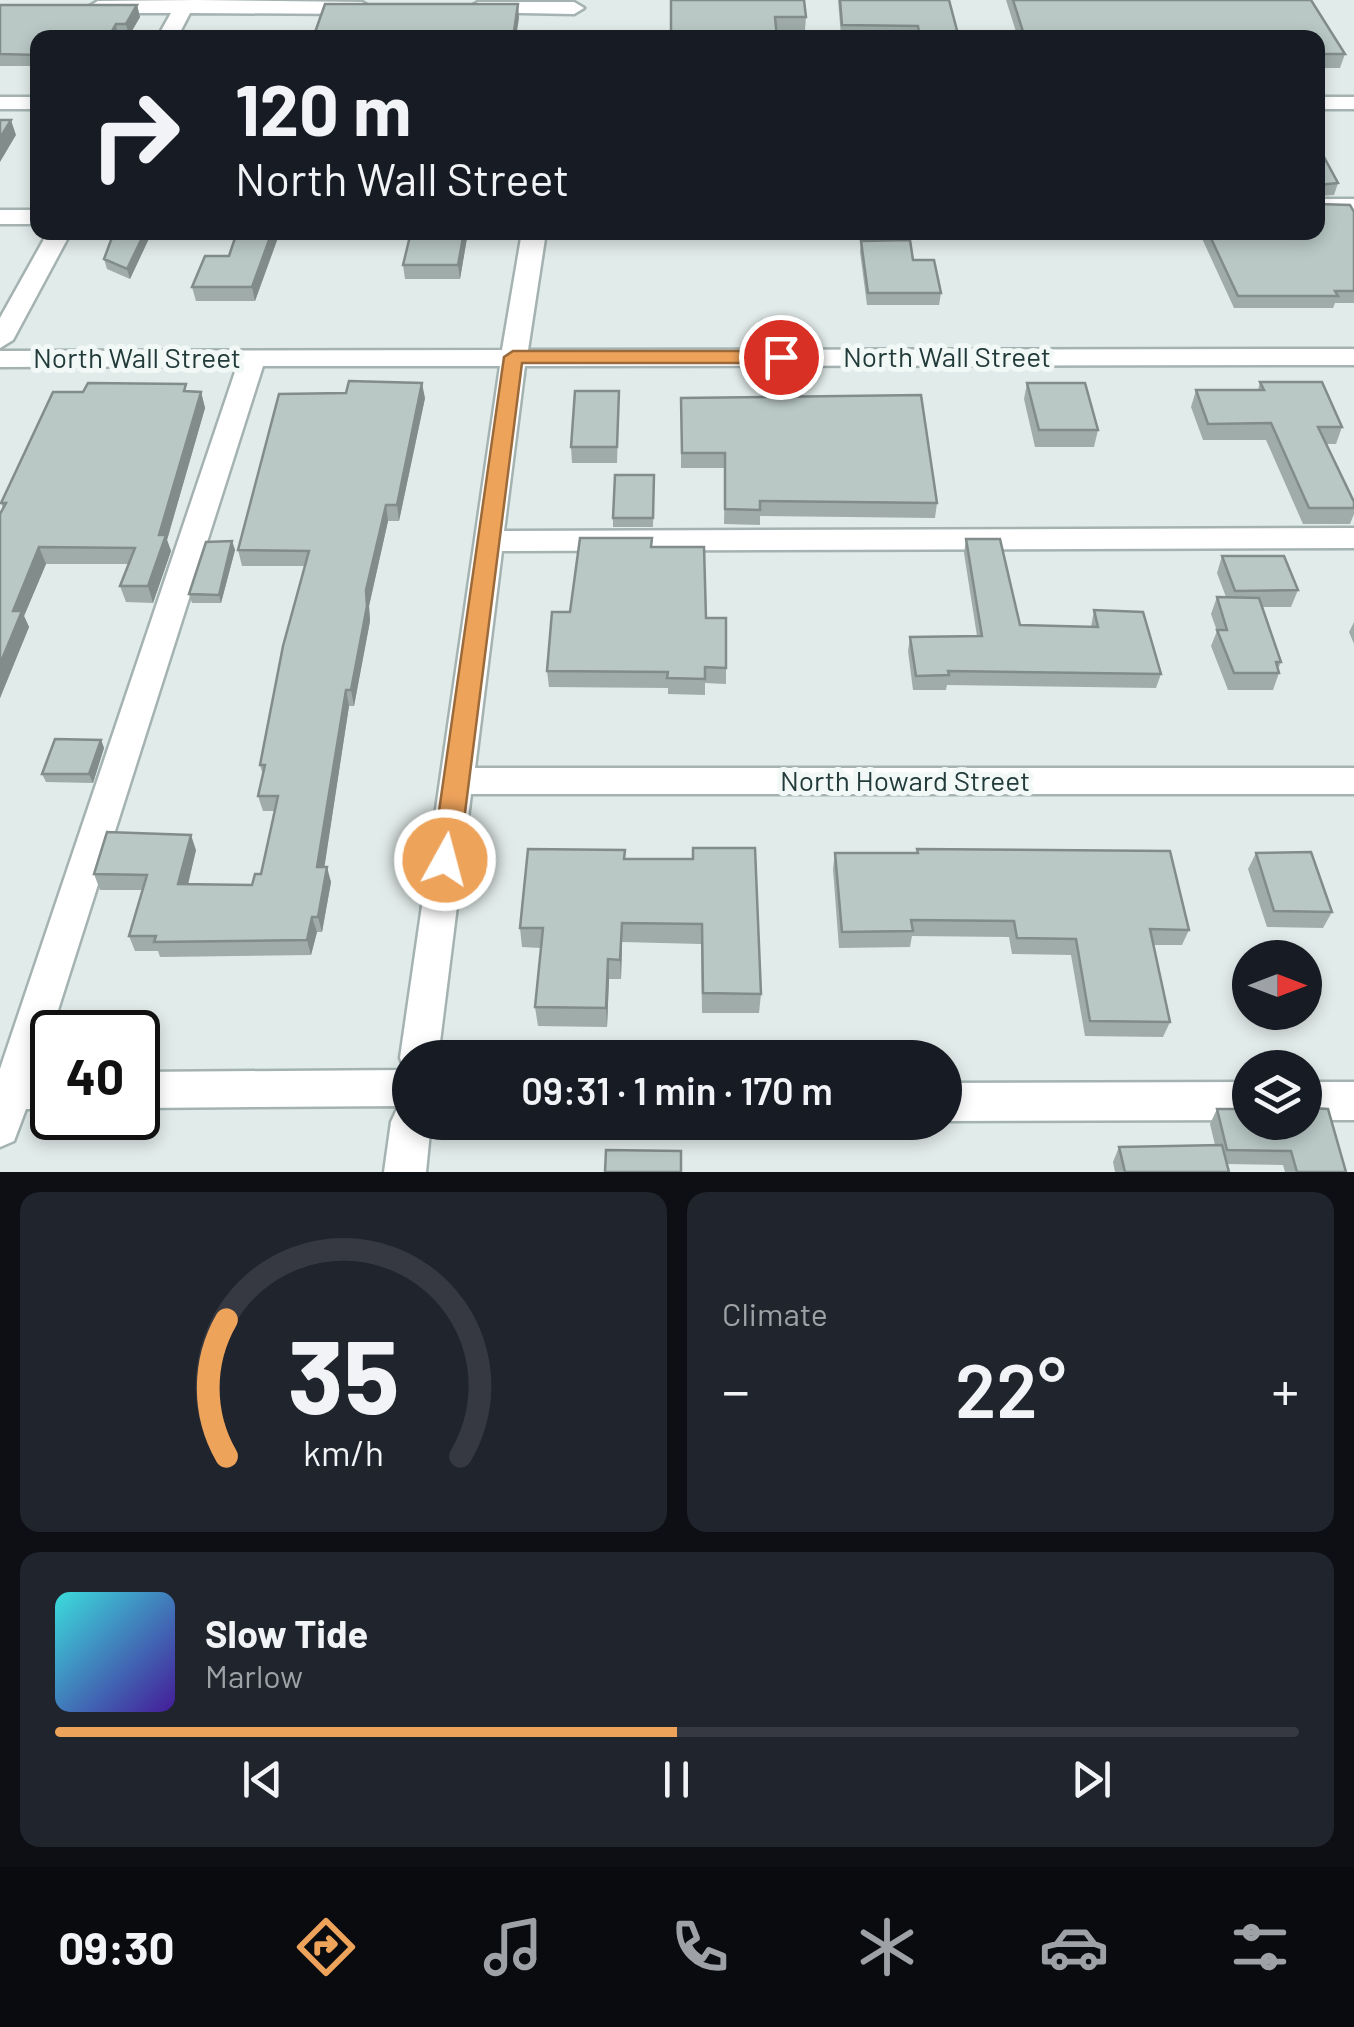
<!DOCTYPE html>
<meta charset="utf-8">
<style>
body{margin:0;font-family:Barlow,sans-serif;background:#20242c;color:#f1f3f6;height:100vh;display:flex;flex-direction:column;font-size:38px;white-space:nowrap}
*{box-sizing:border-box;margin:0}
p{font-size:32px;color:#9ea1a6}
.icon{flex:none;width:55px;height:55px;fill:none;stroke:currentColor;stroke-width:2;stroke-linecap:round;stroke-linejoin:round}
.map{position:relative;height:1172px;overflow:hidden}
.drawer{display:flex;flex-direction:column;gap:20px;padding:20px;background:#0d0f14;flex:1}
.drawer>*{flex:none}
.guide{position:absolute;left:30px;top:30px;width:1295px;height:210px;border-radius:20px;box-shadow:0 5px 15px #0003;background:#171b24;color:#f1f3f6;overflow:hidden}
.needle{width:65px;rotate:90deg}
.controls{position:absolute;left:1232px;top:940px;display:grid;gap:20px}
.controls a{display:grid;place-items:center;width:90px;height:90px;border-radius:50%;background:#171b24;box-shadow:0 5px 15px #0003;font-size:50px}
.speed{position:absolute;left:30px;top:1010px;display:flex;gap:20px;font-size:50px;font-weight:700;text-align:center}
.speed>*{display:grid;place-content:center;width:130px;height:130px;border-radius:50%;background:#171b24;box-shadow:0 5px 15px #0003;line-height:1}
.speed .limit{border:5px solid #111;border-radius:15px;background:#fff;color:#111}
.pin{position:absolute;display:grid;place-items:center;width:85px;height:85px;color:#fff;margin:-42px;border:5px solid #fff;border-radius:50%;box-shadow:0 2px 10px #0007}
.me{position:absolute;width:110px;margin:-55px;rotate:7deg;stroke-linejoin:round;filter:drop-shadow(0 0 8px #0008)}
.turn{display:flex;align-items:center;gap:35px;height:210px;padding:0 40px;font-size:45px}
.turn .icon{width:130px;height:130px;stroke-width:2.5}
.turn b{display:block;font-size:70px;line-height:85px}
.big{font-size:75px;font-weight:600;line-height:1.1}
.drawer .card{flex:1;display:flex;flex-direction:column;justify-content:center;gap:15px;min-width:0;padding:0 35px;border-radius:20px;background:#20242c}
.drawer .dial{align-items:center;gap:0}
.dial svg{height:260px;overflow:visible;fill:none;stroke:#363941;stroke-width:7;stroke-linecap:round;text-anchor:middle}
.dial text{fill:#f1f3f6;stroke:none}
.song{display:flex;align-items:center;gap:30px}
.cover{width:120px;height:120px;border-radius:15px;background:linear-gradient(135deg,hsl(180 70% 55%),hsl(260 70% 35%))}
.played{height:10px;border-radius:5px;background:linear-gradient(90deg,#eea35b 50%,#363941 50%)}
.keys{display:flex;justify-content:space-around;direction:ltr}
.heat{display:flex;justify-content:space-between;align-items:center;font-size:55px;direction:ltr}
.drawer .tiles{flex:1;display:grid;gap:20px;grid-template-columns:1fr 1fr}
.card:last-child{grid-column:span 2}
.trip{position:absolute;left:392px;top:1040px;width:570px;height:100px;border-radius:50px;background:#171b24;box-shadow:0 5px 15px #0003;font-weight:600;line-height:100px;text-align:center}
.dock{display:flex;height:160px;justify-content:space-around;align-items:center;background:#090b0e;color:#9ea1a6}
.dock .icon{width:70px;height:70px}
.dock .selected{color:#eea35b}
.dock b{font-size:45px;color:#f1f3f6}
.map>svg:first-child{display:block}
</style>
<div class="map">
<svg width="1354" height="1172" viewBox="0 0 1354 1172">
<rect width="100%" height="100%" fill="#e1ebe9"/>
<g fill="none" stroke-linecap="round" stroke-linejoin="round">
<g stroke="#a4b3b1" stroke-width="5">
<path id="minor" d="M 197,0 L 362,2 L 372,8 L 362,14 L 190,13 L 177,38 L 157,38 L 171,13 L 98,13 L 88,7 L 98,1 Z
M 478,2 L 574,2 L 584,8 L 574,14 L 471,12 L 468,8 Z
M 0,97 L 38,97 L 38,109 L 0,109 Z
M 1318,97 L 1354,97 L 1354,109 L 1318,109 Z
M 1318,199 L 1354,199 L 1354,213 L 1318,213 Z
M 0,210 L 38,210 L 38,224 L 0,224 Z
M 48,232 L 71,232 L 13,340 L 0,348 L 0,318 Z
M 522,232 L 546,232 L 528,350 L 1354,349 L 1354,365 L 525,366 L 504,531 L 1354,528 L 1354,548 L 502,551 L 475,768 L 1354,768 L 1354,794 L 471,794 L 438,1058 L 410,1058 L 410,1122 L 431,1122 L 426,1172 L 384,1172 L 391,1122 L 397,1109 L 403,1106 L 138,1108 L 138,1072 L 405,1070 L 400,1058 L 500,366 L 263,366 L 38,1073 L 52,1073 L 52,1109 L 26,1109 L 14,1141 L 0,1147 L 0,1069 L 237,366 L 0,367 L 0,351 L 502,350 Z
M 1250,1082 L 1250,1120 L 945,1121 L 945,1083 Z
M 1305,1082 L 1354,1082 L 1354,1120 L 1305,1120 Z"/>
</g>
<use href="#minor" fill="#fff" fill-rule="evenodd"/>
</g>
<path fill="#9faca9" d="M 671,0 L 806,17 L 805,30 L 777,30 Z
M 838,0 L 949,0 L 959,38 L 841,36 Z
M 1006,0 L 1311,0 L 1345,54 L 1340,68 L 1318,68 L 1318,38 L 1018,38 Z
M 0,5 L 137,5 L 140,17 L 129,36 L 119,36 L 118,38 L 38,38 L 38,66 L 0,66 Z
M 1318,146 L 1338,183 L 1334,195 L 1319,196 L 1319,204 L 1354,212 L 1354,303 L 1335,303 L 1333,308 L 1234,308 L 1199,232 L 1318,232 Z
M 114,232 L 152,232 L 130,279 L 107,269 L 104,259 Z
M 237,232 L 280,232 L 255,301 L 196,301 L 192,287 L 229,256 Z
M 411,232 L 468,232 L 460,279 L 405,279 L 403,265 Z
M 861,241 L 913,260 L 941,293 L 939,305 L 867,305 L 860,252 Z
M 1260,382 L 1342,427 L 1336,444 L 1326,444 L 1354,502 L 1354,514 L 1350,524 L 1303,524 L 1266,440 L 1203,440 L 1191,407 L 1196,390 L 1258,390 Z
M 1027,383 L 1098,430 L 1094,447 L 1035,447 L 1024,399 Z
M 188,391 L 201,392 L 205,408 L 167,540 L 171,551 L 153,603 L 126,602 L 120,586 L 129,564 L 46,564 L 24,616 L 29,627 L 0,698 L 0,514 L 3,508 L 1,503 Z
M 619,391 L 617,463 L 572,463 L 571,447 Z
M 425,398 L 399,521 L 388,521 L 369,606 L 370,621 L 354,706 L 349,706 L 324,867 L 331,882 L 322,932 L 317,932 L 311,955 L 160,957 L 158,951 L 135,951 L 129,936 L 142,890 L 100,890 L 94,874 L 196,850 L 188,885 L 252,885 L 261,874 L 275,811 L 263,811 L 258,796 L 263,775 L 260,765 L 304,566 L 242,566 L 238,550 Z
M 681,398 L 937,503 L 935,518 L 760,516 L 760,525 L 724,524 L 725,468 L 681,468 Z
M 654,475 L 653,527 L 613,527 L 613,518 Z
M 966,539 L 1020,625 L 1091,627 L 1094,610 L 1161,674 L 1156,688 L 947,685 L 946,690 L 913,690 L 908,651 L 910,637 L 977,636 L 964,553 Z
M 232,541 L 235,550 L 221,603 L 192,603 L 189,594 Z
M 652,547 L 706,618 L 726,668 L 726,684 L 705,683 L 705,695 L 668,694 L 668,688 L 549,687 L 547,671 L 570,612 Z
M 1222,556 L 1298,590 L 1291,607 L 1262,607 L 1281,662 L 1278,669 L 1279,673 L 1273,690 L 1228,690 L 1211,646 L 1217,631 L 1211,614 L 1217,597 L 1226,597 L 1217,573 Z
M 1354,622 L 1354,644 L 1349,632 Z
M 101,740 L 104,748 L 93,783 L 46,782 L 42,774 Z
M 917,849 L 1189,930 L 1182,945 L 1153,945 L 1170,1022 L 1163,1037 L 1085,1036 L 1071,955 L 1012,954 L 1009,937 L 912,936 L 910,947 L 839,948 L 833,869 L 835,853 L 917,853 Z
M 1256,853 L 1332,912 L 1323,928 L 1267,927 L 1248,869 Z
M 625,859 L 693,859 L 761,994 L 759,1013 L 702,1013 L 701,944 L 622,942 L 621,979 L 609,979 L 607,1027 L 538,1026 L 535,1007 L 541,948 L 522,947 L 520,928 Z
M 1311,1108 L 1346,1172 L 1285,1172 L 1283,1165 L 1227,1164 L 1229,1172 L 1115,1172 L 1113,1162 L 1119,1147 L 1215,1145 L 1210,1124 L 1217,1109 Z"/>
<path fill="#828c8a" d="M 518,4 L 519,18 L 516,38 L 513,38 Z
M 137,5 L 140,17 L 129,36 L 126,24 Z
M 116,24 L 118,38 L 108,38 Z
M 11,120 L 16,135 L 0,162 L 0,138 Z
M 145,232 L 152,232 L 130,279 L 127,269 Z
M 272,232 L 280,232 L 255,301 L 252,287 Z
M 464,232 L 468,232 L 460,279 L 458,265 Z
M 422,383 L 425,398 L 399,521 L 397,505 Z
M 201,392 L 205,408 L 167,540 L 171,551 L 153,603 L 148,586 L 159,535 Z
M 386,505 L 388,521 L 369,606 L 370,621 L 354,706 L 351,690 L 366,590 Z
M 232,541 L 235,550 L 221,603 L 219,595 Z
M 39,547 L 46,564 L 24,616 L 29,627 L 0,698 L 0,664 L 13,611 Z
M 346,690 L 349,706 L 322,883 L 317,867 Z
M 101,740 L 104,748 L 93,783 L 89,774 Z
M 191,835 L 196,850 L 184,900 L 178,884 Z
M 327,867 L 331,882 L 322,932 L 318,917 Z
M 312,917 L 317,932 L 311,955 L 307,940 Z
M 622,923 L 622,942 L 621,979 L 620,960 Z
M 608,959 L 609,979 L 607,1027 L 606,1008 Z"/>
<path fill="#b9c8c5" stroke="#828c8a" stroke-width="2.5" d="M 671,0 L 804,0 L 806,17 L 775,17 L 777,38 L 671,38 Z
M 840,0 L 949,0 L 959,38 L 920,38 L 918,26 L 842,25 Z
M 1013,0 L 1311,0 L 1345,54 L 1318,54 L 1318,38 L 1025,38 Z
M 325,4 L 518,4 L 513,38 L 313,38 Z
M 0,5 L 137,5 L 126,24 L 116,24 L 108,38 L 38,38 L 38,55 L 0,54 Z
M 0,120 L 11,120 L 0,138 Z
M 1318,146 L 1338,183 L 1319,185 L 1319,204 L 1350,205 L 1354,212 L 1354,291 L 1335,291 L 1338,296 L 1238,296 L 1208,232 L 1318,232 Z
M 114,232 L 145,232 L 127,269 L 104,259 Z
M 237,232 L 272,232 L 252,287 L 192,287 L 205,256 L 229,256 Z
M 411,232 L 464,232 L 458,265 L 403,265 Z
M 910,240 L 913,260 L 934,260 L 941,293 L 868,293 L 861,241 Z
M 349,381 L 422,383 L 397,505 L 386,505 L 366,590 L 367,606 L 351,690 L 346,690 L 317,867 L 327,867 L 318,917 L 312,917 L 307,940 L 154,942 L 156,936 L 129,936 L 147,875 L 94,874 L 107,832 L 191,835 L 178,884 L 252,885 L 255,874 L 261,874 L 278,796 L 258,796 L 265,765 L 260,765 L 283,646 L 309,551 L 238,550 L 279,394 L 346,393 Z
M 1260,382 L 1322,382 L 1342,427 L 1318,427 L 1354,502 L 1354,508 L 1309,508 L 1271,423 L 1208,424 L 1196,390 L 1264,390 Z
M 88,383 L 186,384 L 184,391 L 201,392 L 159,535 L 166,535 L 148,586 L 120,586 L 135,548 L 39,547 L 13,611 L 22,611 L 0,664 L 0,514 L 6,503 L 1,503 L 53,392 L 83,392 Z
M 1027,383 L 1085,383 L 1098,430 L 1039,430 Z
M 575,391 L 619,391 L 617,447 L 571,447 Z
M 921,395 L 937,503 L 760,501 L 760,510 L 725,509 L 725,453 L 682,453 L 681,398 Z
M 615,475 L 654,475 L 653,518 L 613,518 Z
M 580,538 L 652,538 L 651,547 L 704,547 L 706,618 L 726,618 L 726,668 L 705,667 L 705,679 L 667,678 L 668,672 L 547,671 L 552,612 L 570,612 Z
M 966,539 L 1000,539 L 1020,625 L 1098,627 L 1094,610 L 1143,612 L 1161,674 L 948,671 L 949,675 L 916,676 L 910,637 L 982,636 Z
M 232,541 L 219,595 L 189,594 L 206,542 Z
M 1222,556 L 1284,556 L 1298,590 L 1235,591 Z
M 1217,597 L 1259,598 L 1281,662 L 1276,662 L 1279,673 L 1234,673 L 1217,630 L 1227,630 Z
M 55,739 L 101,740 L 89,774 L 42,774 Z
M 693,848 L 755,848 L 761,994 L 703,993 L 702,924 L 622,923 L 620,960 L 608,959 L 606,1008 L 535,1007 L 543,928 L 520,928 L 528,849 L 625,850 L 624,859 L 693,859 Z
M 917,849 L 1170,851 L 1189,930 L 1150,929 L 1170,1022 L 1090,1021 L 1076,939 L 1017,938 L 1014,921 L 911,920 L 913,931 L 842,932 L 835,853 L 918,853 Z
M 1311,852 L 1332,912 L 1274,911 L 1256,853 Z
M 1305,1100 L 1310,1100 L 1311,1108 L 1328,1109 L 1346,1172 L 1297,1172 L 1291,1151 L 1227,1150 L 1217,1109 L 1250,1109 L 1250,1122 L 1305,1122 Z
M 1222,1145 L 1229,1172 L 1125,1172 L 1119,1147 Z
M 606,1150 L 681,1151 L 681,1172 L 605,1172 Z"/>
<path fill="#eea35b" stroke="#9b6a3b" stroke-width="2.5" d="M 513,351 L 781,351 L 790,357 L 781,363 L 522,363 L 459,860 L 455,868 L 445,871 L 436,868 L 432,860 L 504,357 Z"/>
<g text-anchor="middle" stroke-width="10" stroke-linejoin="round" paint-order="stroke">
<g font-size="28" fill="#223b3a" stroke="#f1f8f6">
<text x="947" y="367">North Wall Street</text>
<text x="137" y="368">North Wall Street</text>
<text x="905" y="791">North Howard Street</text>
</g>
</g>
</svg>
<div class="controls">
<a><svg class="needle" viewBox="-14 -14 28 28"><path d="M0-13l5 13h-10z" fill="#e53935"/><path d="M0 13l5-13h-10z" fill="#9ea1a6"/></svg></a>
<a><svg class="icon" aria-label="layers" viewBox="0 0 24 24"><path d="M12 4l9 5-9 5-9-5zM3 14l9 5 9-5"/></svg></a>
</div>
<div class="speed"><div class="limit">40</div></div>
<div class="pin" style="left:781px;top:357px;background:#d93025"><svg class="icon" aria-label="arrive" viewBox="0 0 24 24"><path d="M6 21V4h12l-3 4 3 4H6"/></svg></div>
<svg class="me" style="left:445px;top:860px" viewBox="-20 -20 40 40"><circle r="17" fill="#eea35b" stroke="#fff" stroke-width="3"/><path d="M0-11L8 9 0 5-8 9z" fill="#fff"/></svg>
<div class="trip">09:31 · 1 min · 170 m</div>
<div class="guide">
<div class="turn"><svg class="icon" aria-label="right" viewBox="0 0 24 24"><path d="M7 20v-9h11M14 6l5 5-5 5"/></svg><div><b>120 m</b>North Wall Street</div></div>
</div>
</div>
<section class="drawer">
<div class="tiles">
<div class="card dial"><svg viewBox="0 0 100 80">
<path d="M14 69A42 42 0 1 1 86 69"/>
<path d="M14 69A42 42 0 0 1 14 27" stroke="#eea35b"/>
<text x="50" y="56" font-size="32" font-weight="700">35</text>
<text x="50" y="72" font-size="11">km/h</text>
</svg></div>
<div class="card"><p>Climate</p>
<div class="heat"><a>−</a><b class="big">22°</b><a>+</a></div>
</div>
<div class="card">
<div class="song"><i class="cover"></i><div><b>Slow Tide</b><p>Marlow</p></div></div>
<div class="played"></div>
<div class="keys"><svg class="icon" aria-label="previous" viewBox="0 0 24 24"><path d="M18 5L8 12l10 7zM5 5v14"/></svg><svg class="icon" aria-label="pause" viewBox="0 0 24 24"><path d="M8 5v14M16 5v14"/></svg><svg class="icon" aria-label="next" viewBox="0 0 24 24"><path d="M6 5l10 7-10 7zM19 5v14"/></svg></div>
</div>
</div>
</section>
<nav class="dock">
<b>09:30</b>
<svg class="icon selected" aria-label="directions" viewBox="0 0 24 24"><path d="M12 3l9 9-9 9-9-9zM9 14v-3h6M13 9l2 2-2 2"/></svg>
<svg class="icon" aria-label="music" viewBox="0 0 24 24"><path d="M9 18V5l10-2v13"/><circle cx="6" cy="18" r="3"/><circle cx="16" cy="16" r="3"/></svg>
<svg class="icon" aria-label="phone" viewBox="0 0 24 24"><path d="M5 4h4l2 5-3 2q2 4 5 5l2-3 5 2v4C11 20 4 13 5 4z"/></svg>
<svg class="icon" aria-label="climate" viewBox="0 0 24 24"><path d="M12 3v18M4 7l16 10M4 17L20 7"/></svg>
<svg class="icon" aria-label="car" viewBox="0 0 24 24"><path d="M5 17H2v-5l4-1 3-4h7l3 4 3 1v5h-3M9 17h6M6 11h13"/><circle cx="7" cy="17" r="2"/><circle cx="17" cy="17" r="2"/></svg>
<svg class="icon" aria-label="filters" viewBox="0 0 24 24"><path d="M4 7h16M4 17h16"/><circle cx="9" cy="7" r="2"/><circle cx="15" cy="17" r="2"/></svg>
</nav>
